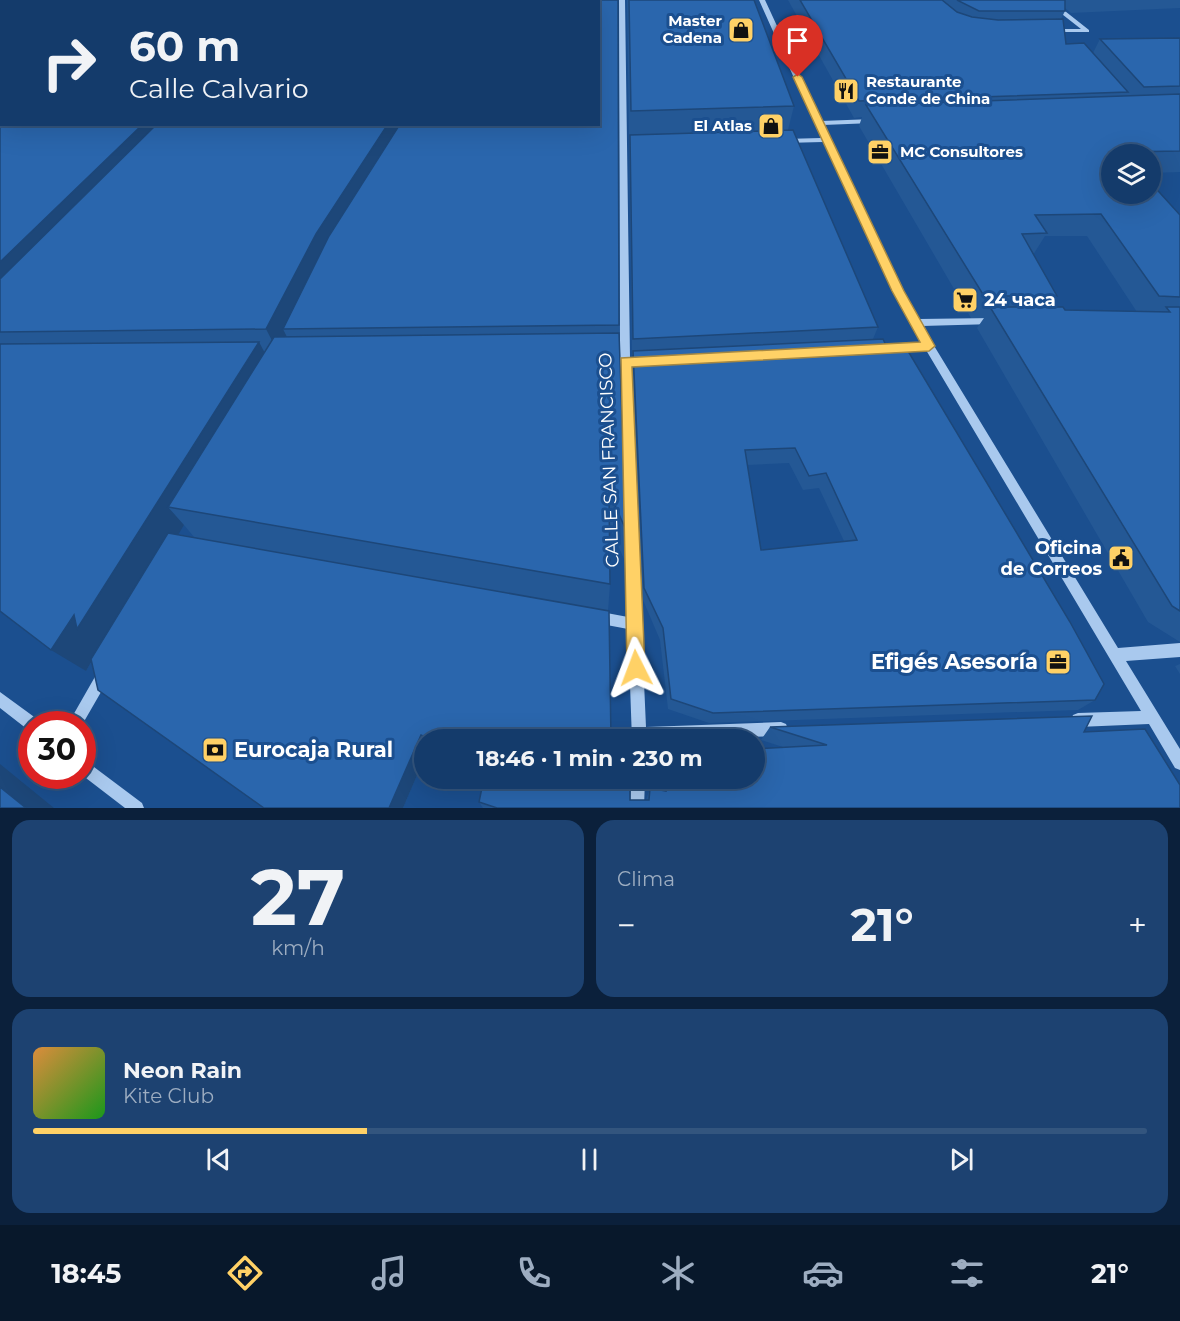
<!DOCTYPE html>
<html lang="es">
<meta charset="utf-8">
<style>
body{margin:0;font-family:Montserrat,sans-serif;background:#1d4271;color:#f1f3f6;height:100vh;display:flex;flex-direction:column;font-size:22px;white-space:nowrap}
*{box-sizing:border-box;margin:0}
p{font-size:20px;color:#9dadc1}
.icon{flex:none;width:33px;height:33px;fill:none;stroke:currentColor;stroke-width:2;stroke-linecap:round;stroke-linejoin:round}
.map{position:relative;height:808px;overflow:hidden}
.side{display:flex;flex-direction:column;gap:12px;padding:12px;background:#0b203b;flex:1}
.side>*{flex:none}
.top-card{position:absolute;left:0px;top:0px;width:600px;height:126px;box-shadow:0 6px 24px #0002,0 0 0 2px #33557e;background:#143b6b;color:#f1f3f6;overflow:hidden}
.buttons{position:absolute;left:1101px;top:144px;display:grid;gap:12px}
.buttons a{display:grid;place-items:center;width:60px;height:60px;border-radius:50%;background:#143b6b;box-shadow:0 6px 24px #0002,0 0 0 2px #33557e;font-size:30px}
.speed{position:absolute;left:18px;top:711px;display:flex;gap:12px;font-size:30px;font-weight:700;text-align:center}
.speed>*{display:grid;place-content:center;width:78px;height:78px;border-radius:50%;background:#143b6b;box-shadow:0 6px 24px #0002,0 0 0 2px #33557e;line-height:1}
.speed .limit{border:9px solid #d22;background:#fff;color:#111}
.pin{position:absolute;display:grid;place-items:center;width:51px;height:51px;color:#fff;margin:-62px -26px;border-radius:50% 50% 50% 0;rotate:-45deg;box-shadow:0 0 6px #0007}
.pin .icon{rotate:45deg}
.me{position:absolute;width:66px;margin:-33px;rotate:357deg;stroke-linejoin:round;filter:drop-shadow(0 0 4px #0008)}
.turn{display:flex;align-items:center;gap:21px;height:126px;padding:0 30px;font-size:27px}
.turn .icon{width:78px;height:78px;stroke-width:2.5}
.turn b{display:block;font-size:42px;line-height:51px}
.big{font-size:45px;font-weight:700;line-height:1.1}
.side .tile{flex:1;display:flex;flex-direction:column;justify-content:center;gap:9px;min-width:0;padding:0 21px;border-radius:18px;background:#1d4271}
.side .dial{align-items:center;gap:0}
.dial b{font-size:78px;line-height:1}
.song{display:flex;align-items:center;gap:18px}
.cover{width:72px;height:72px;border-radius:9px;background:linear-gradient(135deg,hsl(30 70% 55%),hsl(120 70% 35%))}
.played{height:6px;border-radius:3px;background:linear-gradient(90deg,#ffd166 30%,#33557e 30%)}
.keys{display:flex;justify-content:space-around;direction:ltr}
.heat{display:flex;justify-content:space-between;align-items:center;font-size:33px;direction:ltr}
.side .tiles{flex:1;display:grid;gap:12px;grid-template-columns:1fr 1fr}
.tile:last-child{grid-column:span 2}
.trip{position:absolute;left:414px;top:729px;width:351px;height:60px;border-radius:30px;background:#143b6b;box-shadow:0 6px 24px #0002,0 0 0 2px #33557e;font-weight:700;line-height:60px;text-align:center}
.tabs{display:flex;height:96px;justify-content:space-around;align-items:center;background:#08182b;color:#9dadc1}
.tabs .icon{width:42px;height:42px}
.tabs .current{color:#ffd166}
.tabs b{font-size:27px;color:#f1f3f6}
.map>svg:first-child{display:block}
</style>
<div class="map">
<svg width="1180" height="808" viewBox="0 0 1180 808">
<rect width="100%" height="100%" fill="#1b4f8f"/>
<g fill="none" stroke-linecap="round" stroke-linejoin="round">
<path fill="#a9c9ee" fill-rule="evenodd" d="M 619,0 L 625,0 L 630,358 L 645,357 L 650,361 L 645,365 L 630,366 L 646,727 L 781,722 L 786,724 L 788,729 L 786,734 L 781,736 L 632,740 L 628,629 L 596,623 L 591,621 L 590,617 L 591,613 L 596,611 L 628,617 L 620,366 L 606,367 L 601,363 L 606,359 L 620,359 Z
M 759,0 L 765,0 L 821,121 L 873,119 L 877,121 L 873,123 L 823,125 L 918,319 L 994,318 L 999,321 L 994,324 L 922,326 L 1118,648 L 1180,643 L 1180,657 L 1126,661 L 1180,749 L 1180,770 L 1175,768 L 1149,724 L 1078,727 L 1073,725 L 1071,720 L 1073,715 L 1078,713 L 1141,711 L 926,350 L 876,354 L 871,350 L 876,346 L 922,343 L 910,323 L 823,142 L 784,143 L 780,141 L 784,139 L 821,138 Z
M 1044,0 L 1051,0 L 1089,30 L 1089,32 L 1050,32 L 1049,31 L 1052,29 L 1081,29 Z
M 105,666 L 110,668 L 112,673 L 82,725 L 68,724 L 100,668 Z
M 0,692 L 37,719 L 39,724 L 32,724 L 32,731 L 27,729 L 0,708 Z
M 82,758 L 142,803 L 144,808 L 125,808 L 82,775 Z
M 631,778 L 645,778 L 644,808 L 630,808 Z"/>
</g>
<path fill="#245895" fill-rule="evenodd" d="M 0,0 L 618,0 L 619,333 L 626,530 L 624,559 L 609,526 L 610,584 L 608,611 L 611,740 L 424,740 L 424,759 L 403,808 L 264,808 L 92,661 L 86,671 L 0,611 ZM 2,2 L 598,124 L 2,124 ZM 184,525 L 194,537 L 178,534 Z
M 627,0 L 754,0 L 794,106 L 788,130 L 878,327 L 873,339 L 889,352 L 1095,700 L 1078,710 L 709,723 L 668,709 L 660,640 L 643,600 L 632,367 L 633,355 L 632,355 ZM 789,463 L 803,490 L 819,488 L 844,541 L 761,550 L 747,465 Z
M 788,0 L 1180,0 L 1180,8 L 1071,13 L 1065,8 L 1065,11 L 1061,19 L 1066,44 L 1093,53 L 1100,39 L 1180,38 L 1180,172 L 1150,173 L 1150,154 L 1112,154 L 1180,215 L 1180,642 L 1148,622 L 977,328 L 984,318 L 971,318 L 859,126 L 862,117 L 854,118 ZM 1045,236 L 1087,236 L 1137,312 L 1065,310 L 1050,307 L 1057,296 L 1033,255 Z
M 1180,664 L 1180,674 L 1175,666 Z
M 770,727 L 1084,732 L 1180,808 L 483,808 L 479,802 L 612,783 L 630,800 L 646,800 L 650,788 L 662,790 L 662,778 L 754,778 L 786,748 L 761,740 Z"/>
<path fill="#1d4779" d="M 143,124 L 190,124 L 0,321 L 0,262 Z
M 388,124 L 414,124 L 283,329 L 290,343 L 282,360 L 266,329 L 316,234 Z
M 259,342 L 275,372 L 168,507 L 184,525 L 109,651 L 101,645 L 86,671 L 51,650 Z
M 421,735 L 424,740 L 424,759 L 403,808 L 389,808 Z
M 0,764 L 54,808 L 26,808 L 0,787 Z"/>
<path fill="#2a66ad" stroke="#1d4779" stroke-width="1.5" fill-rule="evenodd" d="M 0,0 L 618,0 L 619,325 L 283,329 L 329,236 L 400,124 L 598,124 L 598,2 L 2,2 L 2,124 L 143,124 L 0,262 Z
M 629,0 L 754,0 L 794,106 L 631,111 Z
M 800,0 L 942,0 L 957,12 L 972,17 L 998,20 L 1063,19 L 1066,44 L 1084,43 L 1128,92 L 859,101 Z
M 957,0 L 1065,0 L 1065,11 L 979,11 Z
M 1180,38 L 1180,86 L 1144,87 L 1100,39 Z
M 1180,94 L 1180,151 L 1123,152 L 1125,154 L 1112,154 L 1112,194 L 1150,194 L 1150,182 L 1180,215 L 1180,297 L 1159,296 L 1101,214 L 1035,215 L 1047,233 L 1022,234 L 1057,296 L 984,296 L 866,105 Z
M 157,124 L 388,124 L 316,234 L 266,329 L 0,332 L 0,279 Z
M 793,130 L 878,327 L 633,339 L 630,135 Z
M 990,307 L 1063,307 L 1065,310 L 1170,312 L 1166,307 L 1180,307 L 1180,611 L 1172,606 Z
M 619,333 L 626,530 L 609,492 L 610,584 L 168,507 L 274,337 Z
M 883,339 L 889,352 L 908,351 L 1070,622 L 1104,684 L 1095,700 L 713,713 L 671,699 L 663,628 L 644,588 L 633,351 ZM 795,448 L 809,476 L 826,473 L 857,540 L 761,550 L 745,450 Z
M 259,342 L 77,629 L 74,615 L 51,650 L 0,611 L 0,344 Z
M 168,533 L 609,611 L 611,740 L 432,740 L 421,735 L 389,808 L 264,808 L 98,690 L 91,659 Z
M 1092,716 L 1084,732 L 1145,729 L 1180,785 L 1180,808 L 497,808 L 479,802 L 484,778 L 611,778 L 612,783 L 630,786 L 630,800 L 649,800 L 650,788 L 666,791 L 666,778 L 754,778 L 754,749 L 827,745 L 770,727 Z
M 0,787 L 26,808 L 0,808 Z"/>
<path fill="#ffd166" stroke="#a68842" stroke-width="1.5" d="M 798,74 L 802,77 L 904,291 L 935,346 L 929,351 L 632,367 L 645,668 L 642,674 L 636,676 L 630,674 L 627,668 L 621,358 L 920,342 L 892,291 L 793,77 Z"/>
<defs>
<g id="shop-square" transform="scale(1.35)"><rect x="-9" y="-9" width="18" height="18" rx="4" fill="#ffd166" stroke="#1b4f8f"/><path d="M-5-2.5h2.3a2.7 3.5 0 0 1 5.4 0H5L5.5 6h-11ZM-1.5-2.5h3a1.5 2.3 0 0 0-3 0Z" fill="#111"/></g>
<g id="restaurant-square" transform="scale(1.35)"><rect x="-9" y="-9" width="18" height="18" rx="4" fill="#ffd166" stroke="#1b4f8f"/><path d="M-5-6h1v4h1v-4h1v4h1v-4h1v5L-1.5 .5V6h-2V.5L-5-1ZM5-6V6H3V1.5H1.5Q1.5-4 5-6Z" fill="#111"/></g>
<g id="office-square" transform="scale(1.35)"><rect x="-9" y="-9" width="18" height="18" rx="4" fill="#ffd166" stroke="#1b4f8f"/><path d="M-6-3h4V-5.5h4V-3h4V5H-6ZM-1-4.5V-3h2v-1.5ZM-6 0V1H6V0Z" fill="#111"/></g>
<g id="supermarket-square" transform="scale(1.35)"><rect x="-9" y="-9" width="18" height="18" rx="4" fill="#ffd166" stroke="#1b4f8f"/><path d="M-6-5.5h2.5l.6 2H6L4.5 2H-2.5L-4.4-4H-6ZM-1.5 3.2a1.3 1.3 0 1 0 .1 0ZM3 3.2a1.3 1.3 0 1 0 .1 0Z" fill="#111"/></g>
<g id="civic-square" transform="scale(1.35)"><rect x="-9" y="-9" width="18" height="18" rx="4" fill="#ffd166" stroke="#1b4f8f"/><path d="M-.6-6.5H3V-4.5H.6V-3L4-1V1h2V6H-6V1h2V-1L-.6-3ZM-1.2 2.5V6h2.4V2.5Z" fill="#111"/></g>
<g id="bank-square" transform="scale(1.35)"><rect x="-9" y="-9" width="18" height="18" rx="4" fill="#ffd166" stroke="#1b4f8f"/><path d="M-6-4H6V4H-6ZM0-2.3a2.3 2.3 0 1 0 0 4.6a2.3 2.3 0 1 0 0-4.6Z" fill="#111"/></g>
</defs>
<g fill-rule="evenodd">
<use href="#shop-square" x="741" y="30"/>
<use href="#restaurant-square" x="846" y="91"/>
<use href="#shop-square" x="771" y="126"/>
<use href="#office-square" x="880" y="152"/>
<use href="#supermarket-square" x="965" y="300"/>
<use href="#civic-square" x="1121" y="558"/>
<use href="#office-square" x="1058" y="662"/>
<use href="#bank-square" x="215" y="750"/>
</g>
<g text-anchor="middle" stroke-width="6" stroke-linejoin="round" paint-order="stroke">
<g font-size="15" font-weight="bold" fill="#fff" stroke="#1b4f8f" text-anchor="end">
<text x="722" y="26">Master<tspan x="722" dy="17">Cadena</tspan></text>
<text x="866" y="87" text-anchor="start">Restaurante<tspan x="866" dy="17">Conde de China</tspan></text>
<text x="752" y="131">El Atlas</text>
<text x="900" y="157" text-anchor="start">MC Consultores</text>
</g>
<g font-size="18" font-weight="bold" fill="#fff" stroke="#1b4f8f" text-anchor="start">
<text x="984" y="306">24 часа</text>
<text x="1102" y="554" text-anchor="end">Oficina<tspan x="1102" dy="21">de Correos</tspan></text>
</g>
<g font-size="18" fill="#fff" stroke="#1b4f8f">
<text transform="translate(609 460) rotate(-92)" y="6">CALLE SAN FRANCISCO</text>
</g>
<g font-size="21" font-weight="bold" fill="#fff" stroke="#1b4f8f" text-anchor="end">
<text x="1038" y="669">Efigés Asesoría</text>
<text x="234" y="757" text-anchor="start">Eurocaja Rural</text>
</g>
</g>
</svg>
<div class="buttons">
<a><svg class="icon" aria-label="layers" viewBox="0 0 24 24"><path d="M12 4l9 5-9 5-9-5zM3 14l9 5 9-5"/></svg></a>
</div>
<div class="speed"><div class="limit">30</div></div>
<div class="pin" style="left:798px;top:77px;background:#d93025"><svg class="icon" aria-label="arrive" viewBox="0 0 24 24"><path d="M6 21V4h12l-3 4 3 4H6"/></svg></div>
<svg class="me" style="left:636px;top:668px" viewBox="-20 -20 40 40"><path d="M0-17L14 15 0 8-14 15z" fill="#ffd166" stroke="#fff" stroke-width="4"/></svg>
<div class="trip">18:46 · 1 min · 230 m</div>
<div class="top-card">
<div class="turn"><svg class="icon" aria-label="right" viewBox="0 0 24 24"><path d="M7 20v-9h11M14 6l5 5-5 5"/></svg><div><b>60 m</b>Calle Calvario</div></div>
</div>
</div>
<section class="side">
<div class="tiles">
<div class="tile dial"><b>27</b><p>km/h</p></div>
<div class="tile"><p>Clima</p>
<div class="heat"><a>−</a><b class="big">21°</b><a>+</a></div>
</div>
<div class="tile">
<div class="song"><i class="cover"></i><div><b>Neon Rain</b><p>Kite Club</p></div></div>
<div class="played"></div>
<div class="keys"><svg class="icon" aria-label="previous" viewBox="0 0 24 24"><path d="M18 5L8 12l10 7zM5 5v14"/></svg><svg class="icon" aria-label="pause" viewBox="0 0 24 24"><path d="M8 5v14M16 5v14"/></svg><svg class="icon" aria-label="next" viewBox="0 0 24 24"><path d="M6 5l10 7-10 7zM19 5v14"/></svg></div>
</div>
</div>
</section>
<nav class="tabs">
<b>18:45</b>
<svg class="icon current" aria-label="directions" viewBox="0 0 24 24"><path d="M12 3l9 9-9 9-9-9zM9 14v-3h6M13 9l2 2-2 2"/></svg>
<svg class="icon" aria-label="music" viewBox="0 0 24 24"><path d="M9 18V5l10-2v13"/><circle cx="6" cy="18" r="3"/><circle cx="16" cy="16" r="3"/></svg>
<svg class="icon" aria-label="phone" viewBox="0 0 24 24"><path d="M5 4h4l2 5-3 2q2 4 5 5l2-3 5 2v4C11 20 4 13 5 4z"/></svg>
<svg class="icon" aria-label="climate" viewBox="0 0 24 24"><path d="M12 3v18M4 7l16 10M4 17L20 7"/></svg>
<svg class="icon" aria-label="car" viewBox="0 0 24 24"><path d="M5 17H2v-5l4-1 3-4h7l3 4 3 1v5h-3M9 17h6M6 11h13"/><circle cx="7" cy="17" r="2"/><circle cx="17" cy="17" r="2"/></svg>
<svg class="icon" aria-label="filters" viewBox="0 0 24 24"><path d="M4 7h16M4 17h16"/><circle cx="9" cy="7" r="2"/><circle cx="15" cy="17" r="2"/></svg>
<b>21°</b>
</nav>
